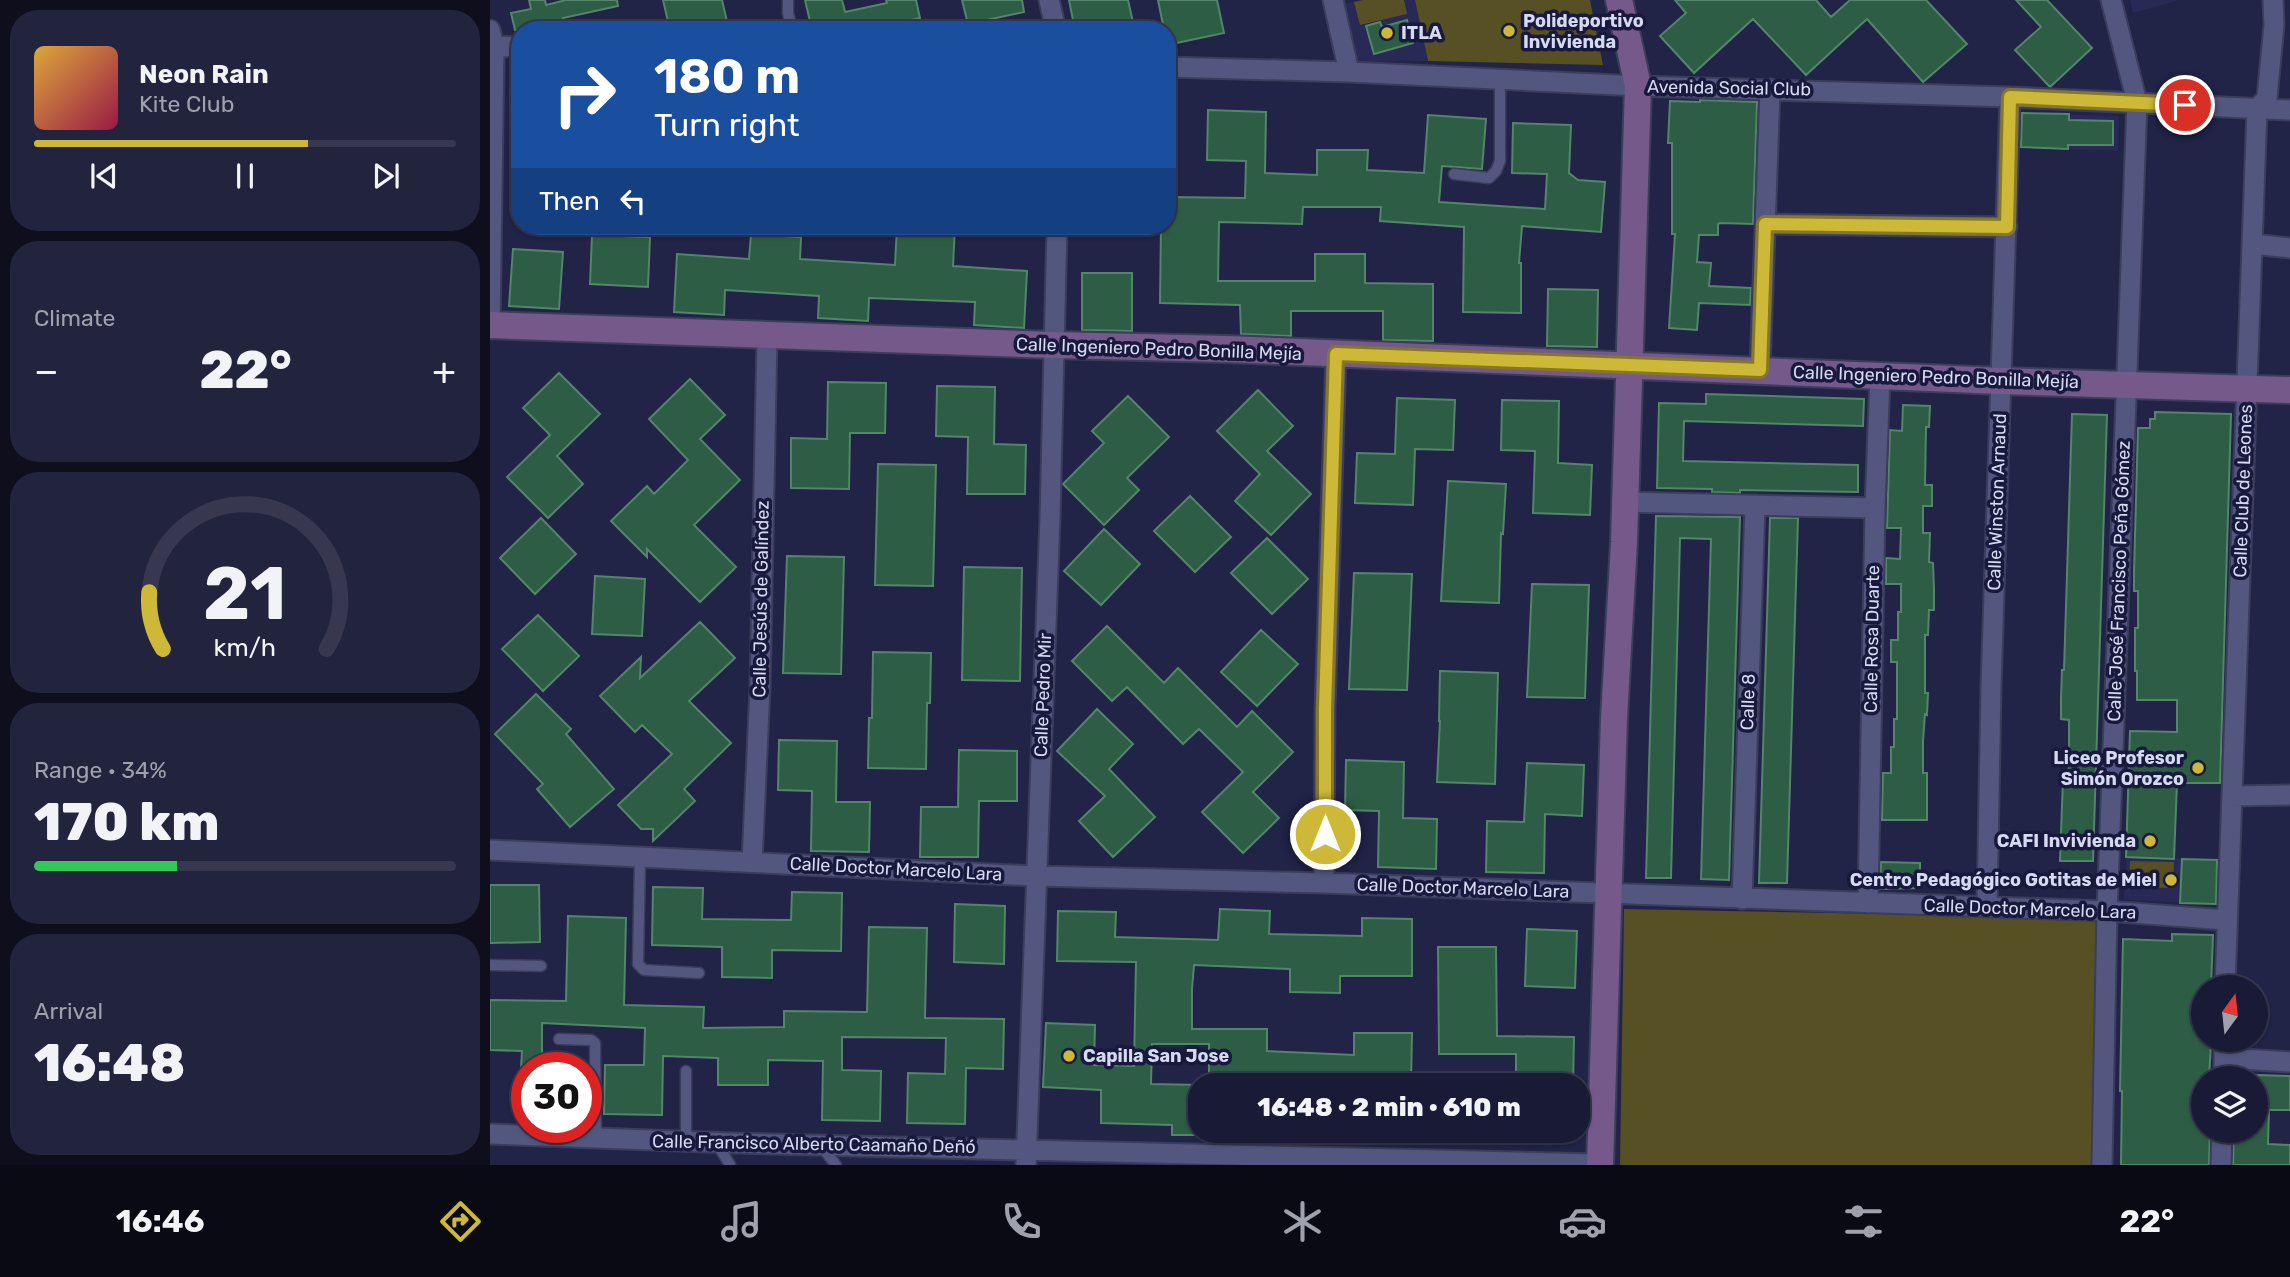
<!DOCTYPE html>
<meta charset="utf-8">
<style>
body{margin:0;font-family:Rubik,sans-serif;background:#22233d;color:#f1f3f6;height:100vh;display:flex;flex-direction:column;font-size:26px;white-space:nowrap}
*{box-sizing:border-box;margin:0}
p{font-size:23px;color:#9fa1ad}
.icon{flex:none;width:38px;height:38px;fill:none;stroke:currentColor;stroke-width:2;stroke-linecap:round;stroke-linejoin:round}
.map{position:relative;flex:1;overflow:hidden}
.sheet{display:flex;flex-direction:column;gap:10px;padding:10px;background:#0e0e1d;width:490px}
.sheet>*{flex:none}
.hud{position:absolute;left:21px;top:21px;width:665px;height:214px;border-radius:28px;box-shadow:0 2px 5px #0004,0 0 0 2px #373850;background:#1a4fa0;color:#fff;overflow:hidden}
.needle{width:46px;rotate:15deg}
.fabs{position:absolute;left:1701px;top:975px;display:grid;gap:14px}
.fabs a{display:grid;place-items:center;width:77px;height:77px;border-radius:50%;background:#191a35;box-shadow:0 2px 5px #0004,0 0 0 2px #373850;font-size:35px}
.speed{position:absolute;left:21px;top:1052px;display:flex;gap:14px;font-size:35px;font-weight:700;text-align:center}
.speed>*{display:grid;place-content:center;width:91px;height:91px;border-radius:50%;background:#191a35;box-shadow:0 2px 5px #0004,0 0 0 2px #373850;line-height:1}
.speed .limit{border:10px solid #d22;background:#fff;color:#111}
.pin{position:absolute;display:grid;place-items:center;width:60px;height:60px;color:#fff;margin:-30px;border:4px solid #fff;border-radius:50%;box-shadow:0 2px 7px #0007}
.me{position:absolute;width:77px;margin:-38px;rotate:0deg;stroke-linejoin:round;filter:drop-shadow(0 0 5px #0008)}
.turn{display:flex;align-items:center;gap:24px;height:147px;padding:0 28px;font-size:32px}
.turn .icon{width:91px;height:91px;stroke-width:2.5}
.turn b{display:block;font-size:49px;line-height:60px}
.then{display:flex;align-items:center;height:66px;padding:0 28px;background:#0003;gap:14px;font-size:26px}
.big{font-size:52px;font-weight:800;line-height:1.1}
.sheet .widget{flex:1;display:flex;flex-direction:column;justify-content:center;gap:10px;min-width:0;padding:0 24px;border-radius:28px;background:#22233d}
.sheet .dial{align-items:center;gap:0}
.dial svg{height:182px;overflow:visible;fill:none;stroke:#373850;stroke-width:7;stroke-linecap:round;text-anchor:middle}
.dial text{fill:#f1f3f6;stroke:none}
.song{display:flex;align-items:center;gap:21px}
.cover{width:84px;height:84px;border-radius:10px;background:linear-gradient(135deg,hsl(40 70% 55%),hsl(340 70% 35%))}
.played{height:7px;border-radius:4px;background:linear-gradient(90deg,#ceb838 65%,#373850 65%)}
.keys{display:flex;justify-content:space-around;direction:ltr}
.heat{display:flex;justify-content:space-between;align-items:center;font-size:38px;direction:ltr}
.charge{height:10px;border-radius:5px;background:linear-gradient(90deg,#34c759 34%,#373850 0)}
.trip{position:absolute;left:698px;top:1073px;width:402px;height:70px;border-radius:28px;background:#191a35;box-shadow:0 2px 5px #0004,0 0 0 2px #373850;font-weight:800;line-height:70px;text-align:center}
.tab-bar{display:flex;height:112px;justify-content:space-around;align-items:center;background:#0a0a15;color:#9fa1ad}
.tab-bar .icon{width:49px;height:49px}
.tab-bar .selected{color:#ceb838}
.tab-bar b{font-size:32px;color:#f1f3f6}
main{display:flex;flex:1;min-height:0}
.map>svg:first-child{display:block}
</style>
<main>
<section class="sheet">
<div class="widget">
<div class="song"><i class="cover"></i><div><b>Neon Rain</b><p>Kite Club</p></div></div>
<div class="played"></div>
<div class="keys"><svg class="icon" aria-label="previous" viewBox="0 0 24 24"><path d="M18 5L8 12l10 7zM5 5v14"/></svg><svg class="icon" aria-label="pause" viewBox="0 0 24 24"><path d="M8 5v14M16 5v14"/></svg><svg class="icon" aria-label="next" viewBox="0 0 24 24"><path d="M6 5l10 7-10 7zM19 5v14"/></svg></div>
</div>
<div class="widget"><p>Climate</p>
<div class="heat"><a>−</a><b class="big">22°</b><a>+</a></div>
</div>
<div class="widget dial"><svg viewBox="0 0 100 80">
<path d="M14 69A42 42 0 1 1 86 69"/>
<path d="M14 69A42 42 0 0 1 8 44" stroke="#ceb838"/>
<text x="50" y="56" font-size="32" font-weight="700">21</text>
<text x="50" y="72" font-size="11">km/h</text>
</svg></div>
<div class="widget"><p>Range · 34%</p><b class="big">170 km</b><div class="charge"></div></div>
<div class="widget"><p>Arrival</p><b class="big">16:48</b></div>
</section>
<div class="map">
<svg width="1800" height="1165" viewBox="0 0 1800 1165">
<rect width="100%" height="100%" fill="#212347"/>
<path fill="#282955" d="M 873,0 L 925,0 L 938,61 L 868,62 L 854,4 Z
M 1640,0 L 1690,0 L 1643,13 Z
M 1532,113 L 1629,116 L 1628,151 L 1531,147 Z
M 1636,857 L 1729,860 L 1727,904 L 1634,900 Z"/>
<path fill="#575024" d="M 873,0 L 914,0 L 917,14 L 870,25 L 864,2 Z
M 925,0 L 1100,0 L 1113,65 L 938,61 Z
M 1640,861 L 1684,862 L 1683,888 L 1639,887 Z
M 1134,909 L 1611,918 L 1605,1165 L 1130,1165 Z"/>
<path fill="#2d5d44" stroke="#54856b" stroke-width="2" d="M 39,0 L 55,0 L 56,5 L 76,0 L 127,0 L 128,6 L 73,18 L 75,24 L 46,30 L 25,30 L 21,13 L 41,9 Z
M 173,0 L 232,0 L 239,30 L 180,30 Z
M 315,0 L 352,0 L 355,12 L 397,3 L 396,0 L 426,0 L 430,18 L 375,30 L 322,30 Z
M 472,0 L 532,0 L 534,12 L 478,24 Z
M 579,0 L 638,0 L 644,27 L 630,30 L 585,30 Z
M 668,0 L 727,0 L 734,33 L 677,45 L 677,30 L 674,30 Z
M 1185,0 L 1326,0 L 1341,17 L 1360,0 L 1436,0 L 1477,44 L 1433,82 L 1377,19 L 1316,75 L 1263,19 L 1204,73 L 1170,36 L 1196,13 Z
M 1526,0 L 1557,0 L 1602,48 L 1560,87 L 1525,50 L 1551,27 Z
M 917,20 L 923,43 L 884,54 L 876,26 L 890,22 L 892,27 Z
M 1210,100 L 1267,102 L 1263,224 L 1230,223 L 1228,224 L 1228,235 L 1209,235 L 1207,262 L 1221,263 L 1219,286 L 1261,288 L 1260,305 L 1209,303 L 1207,330 L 1179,328 L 1185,234 L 1182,234 L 1182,143 L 1178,143 L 1180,101 L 1210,102 Z
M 718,110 L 776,112 L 775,173 L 827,175 L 827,150 L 878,150 L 877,170 L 934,173 L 938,115 L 996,119 L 992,169 L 952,166 L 949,202 L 1055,209 L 1057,174 L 1022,173 L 1023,123 L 1081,125 L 1079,173 L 1088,180 L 1115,182 L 1111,232 L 1032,226 L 1029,263 L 1031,263 L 1031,313 L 973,312 L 974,227 L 890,221 L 891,207 L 813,207 L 812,224 L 729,222 L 728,281 L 825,281 L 825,254 L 875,254 L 875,283 L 943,284 L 943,341 L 893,340 L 893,311 L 801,311 L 801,336 L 751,334 L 750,305 L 670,303 L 671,226 L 677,226 L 677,197 L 755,198 L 756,161 L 717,160 Z
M 1532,113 L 1579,114 L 1579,120 L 1623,121 L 1623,145 L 1578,145 L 1578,149 L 1531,147 Z
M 407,226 L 465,226 L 463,266 L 537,271 L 534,328 L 484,325 L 485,302 L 379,298 L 378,321 L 328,318 L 329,296 L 235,290 L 234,315 L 184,312 L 187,254 L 259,259 L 261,234 L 311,237 L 310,259 L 405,265 Z
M 102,235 L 160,237 L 158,287 L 100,284 Z
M 23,249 L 73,252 L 69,309 L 19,306 Z
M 592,273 L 642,273 L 642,331 L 592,330 Z
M 1058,289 L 1108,290 L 1107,347 L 1057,346 Z
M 69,373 L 110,414 L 67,456 L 93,484 L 58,518 L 17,477 L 60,435 L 33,408 Z
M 200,379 L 235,415 L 210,439 L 250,480 L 204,525 L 246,567 L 210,602 L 157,549 L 157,557 L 121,521 L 157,486 L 164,494 L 198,460 L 159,419 Z
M 338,382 L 396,383 L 395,433 L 360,433 L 359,489 L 301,488 L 301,438 L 337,439 Z
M 447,386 L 505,387 L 504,444 L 536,445 L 535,494 L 477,494 L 478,437 L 446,436 Z
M 768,390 L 803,426 L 777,451 L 821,494 L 781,535 L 745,501 L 770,474 L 727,431 Z
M 1216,394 L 1374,399 L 1373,426 L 1194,421 L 1193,461 L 1368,465 L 1368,492 L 1250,490 L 1250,493 L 1222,492 L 1222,489 L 1167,488 L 1169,403 L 1216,404 Z
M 638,396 L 679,437 L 637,478 L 649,490 L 614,525 L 573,484 L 614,443 L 602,431 Z
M 907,398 L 965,400 L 963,450 L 925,449 L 923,505 L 865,503 L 867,453 L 905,454 Z
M 1012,400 L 1069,401 L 1068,463 L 1102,465 L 1100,515 L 1043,513 L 1045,451 L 1011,450 Z
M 1413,405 L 1440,406 L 1439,427 L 1436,427 L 1435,485 L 1442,485 L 1442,506 L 1433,506 L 1433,533 L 1440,533 L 1439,562 L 1443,563 L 1444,589 L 1444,610 L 1439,610 L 1438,635 L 1435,635 L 1435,693 L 1438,693 L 1437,715 L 1435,714 L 1433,741 L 1433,773 L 1437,773 L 1437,820 L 1392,820 L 1393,773 L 1401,773 L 1401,747 L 1404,747 L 1404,719 L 1407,719 L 1407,662 L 1401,662 L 1401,640 L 1408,640 L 1408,612 L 1411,612 L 1411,584 L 1396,584 L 1396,558 L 1410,559 L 1411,528 L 1397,528 L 1400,430 L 1412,431 Z
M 1665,412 L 1741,414 L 1730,783 L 1687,783 L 1684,859 L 1636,857 L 1640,731 L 1687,732 L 1687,700 L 1647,700 L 1647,671 L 1645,671 L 1645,628 L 1648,628 L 1648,591 L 1644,591 L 1644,572 L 1648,428 L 1660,428 L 1660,419 L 1665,419 Z
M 1582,414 L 1617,415 L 1603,861 L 1570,861 L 1573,778 L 1578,778 L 1579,753 L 1579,720 L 1571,719 L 1571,699 L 1572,670 L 1574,670 Z
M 388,464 L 446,465 L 443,586 L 385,585 Z
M 958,481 L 1016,484 L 1013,534 L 1011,533 L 1009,603 L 951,601 Z
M 700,496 L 741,537 L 705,572 L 664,531 Z
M 1166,516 L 1250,517 L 1239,880 L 1211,879 L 1221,539 L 1190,538 L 1181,878 L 1156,878 Z
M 51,518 L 86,554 L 45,594 L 10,558 Z
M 1280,518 L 1308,518 L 1297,883 L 1269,883 Z
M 614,529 L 650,564 L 611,605 L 574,571 Z
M 777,538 L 818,579 L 782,614 L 741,573 Z
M 297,556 L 354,557 L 351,674 L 293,673 Z
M 474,567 L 532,568 L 530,681 L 472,680 Z
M 864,573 L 922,574 L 917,690 L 859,689 Z
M 105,576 L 155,579 L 152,636 L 102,634 Z
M 1042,584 L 1099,585 L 1095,698 L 1037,697 Z
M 48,615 L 89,656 L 53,691 L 12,649 Z
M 210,622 L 245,658 L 199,701 L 241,743 L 194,789 L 205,801 L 163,841 L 163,829 L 151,829 L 128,805 L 182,754 L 152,725 L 145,732 L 110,696 L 151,657 L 150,678 Z
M 617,626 L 674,683 L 688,668 L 747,727 L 762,711 L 803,752 L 763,792 L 789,818 L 753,853 L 712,812 L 753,772 L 709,729 L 693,744 L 637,687 L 622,701 L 582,661 Z
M 771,630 L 808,664 L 767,706 L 731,672 Z
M 383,652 L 441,653 L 440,703 L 437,703 L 436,769 L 378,768 L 379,718 L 382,718 Z
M 950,671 L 1008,673 L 1005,784 L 947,782 L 950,721 L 949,721 Z
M 46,694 L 81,729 L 76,734 L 124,789 L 80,827 L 47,789 L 53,784 L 5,734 Z
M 607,709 L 643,744 L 619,769 L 665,817 L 623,857 L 589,821 L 615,796 L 567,751 Z
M 289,740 L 347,741 L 346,802 L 380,802 L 379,852 L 321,851 L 322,791 L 288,790 Z
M 469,750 L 527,751 L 527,801 L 489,801 L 488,857 L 430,857 L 431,807 L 468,807 Z
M 856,760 L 914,762 L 913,818 L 947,819 L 946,869 L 888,867 L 889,811 L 855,810 Z
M 1037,763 L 1094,765 L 1092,816 L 1055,814 L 1054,873 L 996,872 L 997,821 L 1034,822 Z
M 1692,859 L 1727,860 L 1726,904 L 1690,903 Z
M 1391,862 L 1430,863 L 1430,888 L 1390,889 Z
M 0,885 L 49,885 L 50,942 L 0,943 Z
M 163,887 L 213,888 L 212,919 L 301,920 L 302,892 L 352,893 L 351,951 L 282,950 L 282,978 L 232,977 L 232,947 L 162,945 Z
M 465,904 L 515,906 L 514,964 L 464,962 Z
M 730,909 L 780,911 L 779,934 L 872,936 L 872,918 L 922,919 L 922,976 L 850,976 L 850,993 L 800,992 L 800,969 L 704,965 L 702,989 L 702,1029 L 777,1029 L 777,1051 L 864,1055 L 864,1033 L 922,1033 L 921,1083 L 863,1083 L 863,1076 L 832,1075 L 831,1085 L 816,1085 L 816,1075 L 777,1074 L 777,1079 L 771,1079 L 771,1085 L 719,1085 L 719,1044 L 662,1044 L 661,1084 L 710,1085 L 710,1135 L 682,1135 L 682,1125 L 611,1123 L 611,1090 L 553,1087 L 556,1023 L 605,1025 L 604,1065 L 644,1066 L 646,962 L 567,961 L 568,911 L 626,912 L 625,937 L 728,940 Z
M 78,916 L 136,918 L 134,1005 L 214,1007 L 213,1028 L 294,1027 L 294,1011 L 377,1012 L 379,927 L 437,928 L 435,1018 L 514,1019 L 513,1069 L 476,1068 L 475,1124 L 417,1123 L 418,1073 L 455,1074 L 456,1038 L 352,1037 L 352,1070 L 391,1071 L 390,1121 L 332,1120 L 333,1061 L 278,1060 L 278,1085 L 228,1085 L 228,1058 L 173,1056 L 172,1115 L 114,1114 L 115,1065 L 154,1065 L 155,1028 L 52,1023 L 52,1068 L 31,1068 L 32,1051 L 0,1050 L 0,1000 L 76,1001 Z
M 1037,929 L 1087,931 L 1085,988 L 1035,986 Z
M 1682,934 L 1723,935 L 1721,987 L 1713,987 L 1713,1040 L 1720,1040 L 1721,1044 L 1719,1078 L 1713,1078 L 1713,1130 L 1720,1130 L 1719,1165 L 1631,1165 L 1632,1091 L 1630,1091 L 1633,939 L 1682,941 Z
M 948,947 L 1006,947 L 1007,1036 L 1084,1037 L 1083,1085 L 1026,1085 L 1026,1054 L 949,1054 Z
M 1766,1075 L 1800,1076 L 1800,1110 L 1779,1110 L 1778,1144 L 1800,1145 L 1800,1165 L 1743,1165 L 1744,1130 L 1766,1130 Z"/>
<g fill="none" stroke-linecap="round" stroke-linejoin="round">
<g stroke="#3c3c5b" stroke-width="13">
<path id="lane" d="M 298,0 L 298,13 L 302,30
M 964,174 L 999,178 L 1006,171 L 1010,161 L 1010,79
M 150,857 L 148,964 L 154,970 L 209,973
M 0,965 L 51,966
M 69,1039 L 101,1040 L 105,1043 L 106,1138
M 196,1141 L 196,1071
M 226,1142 L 240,1165
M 331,1146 L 346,1165"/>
</g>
<g stroke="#3c3c5b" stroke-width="23">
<path id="street" d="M 559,0 L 566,30
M 843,0 L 859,72
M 0,30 L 4,46 L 0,329
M 0,46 L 30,47
M 677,67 L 859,72 L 1148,86 L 1520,97 L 1800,110
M 1275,224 L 1517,227
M 1762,244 L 1800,248
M 1270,370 L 1280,89
M 1135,502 L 1385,508
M 1742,796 L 1800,795
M 0,850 L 546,876 L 834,883 L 1617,911 L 1736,920
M 262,862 L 270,688 L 277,336
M 834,883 L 835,710 L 846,354
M 1252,899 L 1265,505
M 1378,903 L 1385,508 L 1390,376
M 1497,907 L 1501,687 L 1520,97
M 1735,987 L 1767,109 L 1777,98 L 1784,25 L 1783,0
M 1734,1058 L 1800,1062
M 1734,1078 L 1734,1040
M 0,1134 L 243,1143 L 1110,1164
M 536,1165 L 560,517 L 567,226
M 1612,1165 L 1617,911 L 1647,102 L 1621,0
M 1731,1165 L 1732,1130"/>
</g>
<g stroke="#3c3c5b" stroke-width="30">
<path id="secondary" d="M 0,325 L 563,345 L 737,349 L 1511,381 L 1800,390
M 1110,1165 L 1124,718 L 1134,542 L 1148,86 L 1129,0"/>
</g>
<use href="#lane" stroke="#535780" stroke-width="10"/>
<use href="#street" stroke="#535780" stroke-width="19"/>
<use href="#secondary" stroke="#75598b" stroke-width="26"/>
</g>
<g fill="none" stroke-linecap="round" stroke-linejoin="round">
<g stroke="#867824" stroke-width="18">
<path id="route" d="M 835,834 L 835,709 L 846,354 L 1270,370 L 1275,224 L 1517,227 L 1520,97 L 1695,105"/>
</g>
<use href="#route" stroke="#ceb838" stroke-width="12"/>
</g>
<g fill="#ceb838" stroke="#18193c" stroke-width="2.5">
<circle cx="1019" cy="31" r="7"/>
<circle cx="897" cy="33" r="7"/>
<circle cx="1708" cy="768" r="7"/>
<circle cx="1660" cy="841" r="7"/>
<circle cx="1681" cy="880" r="7"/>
<circle cx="579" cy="1056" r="7"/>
</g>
<g text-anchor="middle" stroke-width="7" stroke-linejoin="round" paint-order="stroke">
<g font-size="18" font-weight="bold" fill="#d5d9f1" stroke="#18193c" text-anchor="start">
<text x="1033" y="27">Polideportivo<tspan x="1033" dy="21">Invivienda</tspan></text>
<text x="911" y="39">ITLA</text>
<text x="1694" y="764" text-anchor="end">Liceo Profesor<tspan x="1694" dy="21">Simón Orozco</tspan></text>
<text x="1646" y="847" text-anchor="end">CAFI Invivienda</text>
<text x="1667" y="886" text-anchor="end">Centro Pedagógico Gotitas de Miel</text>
<text x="593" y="1062">Capilla San Jose</text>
</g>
<g font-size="18" fill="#d5d9f1" stroke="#18193c">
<text transform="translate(1239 88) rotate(1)" y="6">Avenida Social Club</text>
<text transform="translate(669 349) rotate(2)" y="6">Calle Ingeniero Pedro Bonilla Mejía</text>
<text transform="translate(1446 377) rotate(2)" y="6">Calle Ingeniero Pedro Bonilla Mejía</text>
<text transform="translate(1753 491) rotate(-88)" y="6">Calle Club de Leones</text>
<text transform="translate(1507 502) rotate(-88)" y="6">Calle Winston Arnaud</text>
<text transform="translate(1629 581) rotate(-88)" y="6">Calle José Francisco Peña Gómez</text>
<text transform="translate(271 599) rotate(-89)" y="6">Calle Jesús de Galíndez</text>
<text transform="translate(1382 639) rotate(-89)" y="6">Calle Rosa Duarte</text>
<text transform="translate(553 695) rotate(-88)" y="6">Calle Pedro Mir</text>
<text transform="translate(1258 702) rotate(-88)" y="6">Calle 8</text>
<text transform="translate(406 869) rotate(3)" y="6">Calle Doctor Marcelo Lara</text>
<text transform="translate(973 888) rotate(2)" y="6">Calle Doctor Marcelo Lara</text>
<text transform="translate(1540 909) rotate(2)" y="6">Calle Doctor Marcelo Lara</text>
<text transform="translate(324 1144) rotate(1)" y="6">Calle Francisco Alberto Caamaño Deñó</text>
</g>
</g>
</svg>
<div class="fabs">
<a><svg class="needle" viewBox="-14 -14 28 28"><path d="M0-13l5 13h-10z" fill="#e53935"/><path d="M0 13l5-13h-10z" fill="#9fa1ad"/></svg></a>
<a><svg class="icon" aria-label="layers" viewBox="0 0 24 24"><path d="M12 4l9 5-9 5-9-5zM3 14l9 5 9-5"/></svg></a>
</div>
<div class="speed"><div class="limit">30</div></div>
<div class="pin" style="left:1695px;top:105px;background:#d93025"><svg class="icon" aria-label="arrive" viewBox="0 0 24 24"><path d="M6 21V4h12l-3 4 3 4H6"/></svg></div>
<svg class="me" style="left:835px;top:834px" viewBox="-20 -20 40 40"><circle r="17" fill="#ceb838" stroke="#fff" stroke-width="3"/><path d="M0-11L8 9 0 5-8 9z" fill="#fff"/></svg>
<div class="trip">16:48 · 2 min · 610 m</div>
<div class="hud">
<div class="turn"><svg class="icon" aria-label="right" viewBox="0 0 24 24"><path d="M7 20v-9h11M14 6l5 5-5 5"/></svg><div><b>180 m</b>Turn right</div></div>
<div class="then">Then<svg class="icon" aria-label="left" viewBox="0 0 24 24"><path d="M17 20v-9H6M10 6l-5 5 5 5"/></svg></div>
</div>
</div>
</main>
<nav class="tab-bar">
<b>16:46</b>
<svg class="icon selected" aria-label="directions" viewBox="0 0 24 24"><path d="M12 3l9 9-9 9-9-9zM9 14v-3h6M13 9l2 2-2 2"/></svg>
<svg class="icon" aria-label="music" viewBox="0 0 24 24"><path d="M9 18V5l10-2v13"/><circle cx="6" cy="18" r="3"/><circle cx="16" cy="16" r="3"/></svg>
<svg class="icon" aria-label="phone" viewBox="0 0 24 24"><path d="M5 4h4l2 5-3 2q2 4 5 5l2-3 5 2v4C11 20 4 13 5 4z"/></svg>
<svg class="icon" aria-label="climate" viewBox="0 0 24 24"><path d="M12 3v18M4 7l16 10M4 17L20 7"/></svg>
<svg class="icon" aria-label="car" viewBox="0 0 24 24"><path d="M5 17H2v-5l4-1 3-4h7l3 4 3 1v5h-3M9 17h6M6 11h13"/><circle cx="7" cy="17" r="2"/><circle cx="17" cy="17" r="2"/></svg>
<svg class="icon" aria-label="filters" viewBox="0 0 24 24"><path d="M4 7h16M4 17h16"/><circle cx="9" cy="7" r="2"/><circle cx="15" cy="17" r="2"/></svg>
<b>22°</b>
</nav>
